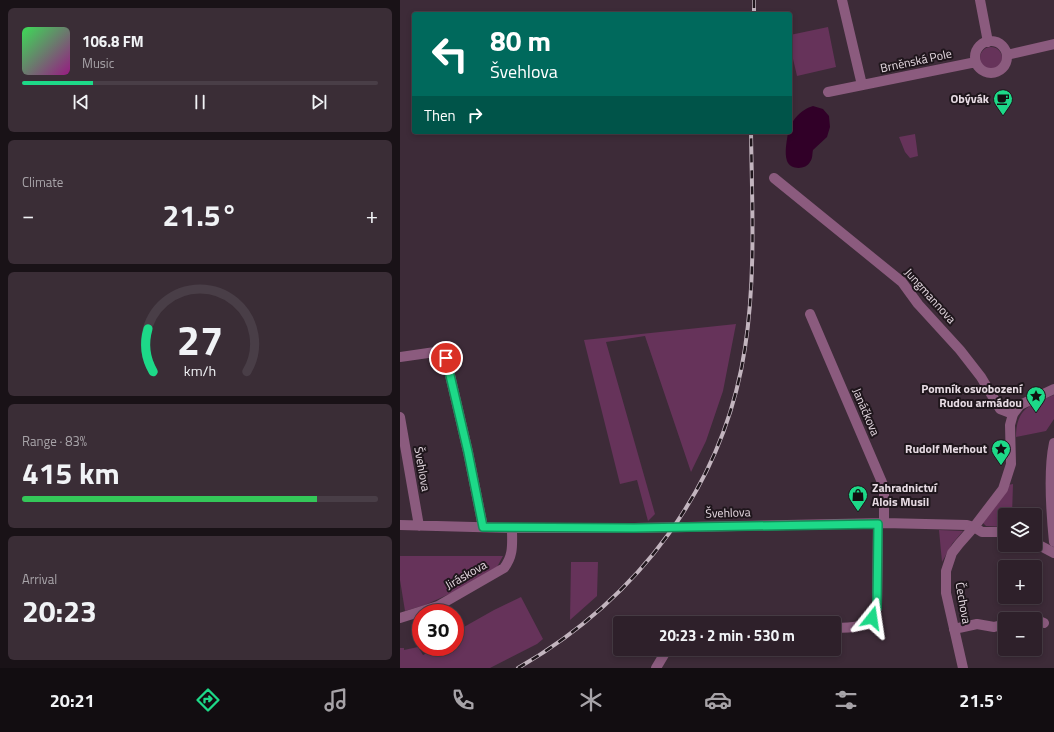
<!DOCTYPE html>
<meta charset="utf-8">
<style>
body{margin:0;font-family:"Titillium Web",sans-serif;background:#3a2d36;color:#f1f3f6;height:100vh;display:flex;flex-direction:column;font-size:15px;white-space:nowrap}
*{box-sizing:border-box;margin:0}
p{font-size:13px;color:#a7a3a8}
.icon{flex:none;width:22px;height:22px;fill:none;stroke:currentColor;stroke-width:2;stroke-linecap:round;stroke-linejoin:round}
.map{position:relative;flex:1;overflow:hidden}
.drawer{display:flex;flex-direction:column;gap:8px;padding:8px;background:#191217;width:400px}
.drawer>*{flex:none}
.guide{position:absolute;left:12px;top:12px;width:380px;height:122px;border-radius:4px;box-shadow:0 2px 6px #0003,0 0 0 1px #493e47;background:#00695c;color:#fff;overflow:hidden}
.fabs{position:absolute;left:598px;top:508px;display:grid;gap:8px}
.fabs a{display:grid;place-items:center;width:44px;height:44px;border-radius:4px;background:#2e202a;box-shadow:0 2px 6px #0003,0 0 0 1px #493e47;font-size:20px}
.speed{position:absolute;left:12px;top:604px;display:flex;gap:8px;font-size:20px;font-weight:700;text-align:center}
.speed>*{display:grid;place-content:center;width:52px;height:52px;border-radius:50%;background:#2e202a;box-shadow:0 2px 6px #0003,0 0 0 1px #493e47;line-height:1}
.speed .limit{border:6px solid #d22;background:#fff;color:#111}
.pin{position:absolute;display:grid;place-items:center;width:34px;height:34px;color:#fff;margin:-17px;border:2px solid #fff;border-radius:50%;box-shadow:0 1px 4px #0007}
.me{position:absolute;width:44px;margin:-22px;rotate:15deg;stroke-linejoin:round;filter:drop-shadow(0 0 3px #0008)}
.turn{display:flex;align-items:center;gap:14px;height:84px;padding:0 12px;font-size:18px}
.turn .icon{width:52px;height:52px;stroke-width:2.5}
.turn b{display:block;font-size:28px;line-height:34px}
.then{display:flex;align-items:center;height:38px;padding:0 12px;background:#0003;gap:8px;font-size:15px}
.big{font-size:30px;font-weight:700;line-height:1.1}
.drawer .widget{flex:1;display:flex;flex-direction:column;justify-content:center;gap:6px;min-width:0;padding:0 14px;border-radius:6px;background:#3a2d36}
.drawer .dial{align-items:center;gap:0}
.dial svg{height:104px;overflow:visible;fill:none;stroke:#493e47;stroke-width:7;stroke-linecap:round;text-anchor:middle}
.dial text{fill:#f1f3f6;stroke:none}
.song{display:flex;align-items:center;gap:12px}
.cover{width:48px;height:48px;border-radius:6px;background:linear-gradient(135deg,hsl(130 70% 55%),hsl(310 70% 35%))}
.played{height:4px;border-radius:2px;background:linear-gradient(90deg,#1dd988 20%,#493e47 20%)}
.keys{display:flex;justify-content:space-around;direction:ltr}
.heat{display:flex;justify-content:space-between;align-items:center;font-size:22px;direction:ltr}
.charge{height:6px;border-radius:3px;background:linear-gradient(90deg,#34c759 83%,#493e47 0)}
.trip{position:absolute;left:213px;top:616px;width:228px;height:40px;border-radius:4px;background:#2e202a;box-shadow:0 2px 6px #0003,0 0 0 1px #493e47;font-weight:700;line-height:40px;text-align:center}
.tab-bar{display:flex;height:64px;justify-content:space-around;align-items:center;background:#120d11;color:#a7a3a8}
.tab-bar .icon{width:28px;height:28px}
.tab-bar .current{color:#1dd988}
.tab-bar b{font-size:18px;color:#f1f3f6}
main{display:flex;flex:1;min-height:0}
.map>svg:first-child{display:block}
</style>
<main>
<section class="drawer">
<div class="widget">
<div class="song"><i class="cover"></i><div><b>106.8 FM</b><p>Music</p></div></div>
<div class="played"></div>
<div class="keys"><svg class="icon" aria-label="previous" viewBox="0 0 24 24"><path d="M18 5L8 12l10 7zM5 5v14"/></svg><svg class="icon" aria-label="pause" viewBox="0 0 24 24"><path d="M8 5v14M16 5v14"/></svg><svg class="icon" aria-label="next" viewBox="0 0 24 24"><path d="M6 5l10 7-10 7zM19 5v14"/></svg></div>
</div>
<div class="widget"><p>Climate</p>
<div class="heat"><a>−</a><b class="big">21.5°</b><a>+</a></div>
</div>
<div class="widget dial"><svg viewBox="0 0 100 80">
<path d="M14 69A42 42 0 1 1 86 69"/>
<path d="M14 69A42 42 0 0 1 10 36" stroke="#1dd988"/>
<text x="50" y="56" font-size="32" font-weight="700">27</text>
<text x="50" y="72" font-size="11">km/h</text>
</svg></div>
<div class="widget"><p>Range · 83%</p><b class="big">415 km</b><div class="charge"></div></div>
<div class="widget"><p>Arrival</p><b class="big">20:23</b></div>
</section>
<div class="map">
<svg width="654" height="668" viewBox="0 0 654 668">
<rect width="100%" height="100%" fill="#3d2b38"/>
<path fill="#66335a" d="M 428,27 L 436,67 L 397,76 L 390,46 L 390,35 Z
M580 58a11 11 0 1 1 22 0a11 11 0 1 1-22 0Z
M 515,134 L 518,156 L 510,158 L 505,152 L 499,137 Z
M 336,324 L 323,391 L 306,441 L 291,472 L 245,336 L 206,342 L 255,514 L 248,521 L 237,480 L 220,484 L 184,340 Z
M 654,395 L 654,419 L 646,431 L 616,437 C 616,408 631,404 654,395 Z
M 613,484 L 612,515 L 605,515 L 605,527 L 586,526 L 582,522 L 608,485 Z
M 539,530 L 563,531 L 552,544 L 542,562 Z
M 0,556 L 103,556 L 97,567 L 56,591 L 25,605 L 5,611 L 0,580 Z
M 171,562 L 198,562 L 197,596 L 170,620 Z
M 121,597 L 143,639 L 137,644 L 90,668 L 0,668 L 0,648 L 4,648 L 4,650 L 18,647 L 23,655 L 29,652 L 27,647 L 55,647 L 55,632 L 94,610 Z"/>
<path fill="#310028" d="M 413,106 L 423,109 L 429,116 L 430,127 L 427,137 L 413,150 C 412,154 413,158 410,162 C 406,170 390,170 387,161 C 384,152 387,141 388,132 L 390,132 C 390,120 402,109 413,106 Z"/>
<g fill="none" stroke-linecap="round" stroke-linejoin="round">
<path stroke="#8b5b7e" stroke-width="10" d="M 442,0 L 462,85
M 580,0 L 588,42
M575 57a16 16 0 1 1 32 0a16 16 0 1 1-32 0Z
M 607,55 L 654,44
M 428,92 L 576,62
M 374,178 L 502,282 L 518,304 L 560,350 L 581,377 L 600,409 L 613,414
M 410,314 L 484,487 L 484,523
M 0,357 L 42,351 L 46,358 L 68,452 L 83,527
M 0,417 L 19,526
M 0,525 L 112,528 L 234,528 L 484,523 L 567,525 L 574,527 L 582,532 L 605,532
M 635,543 L 654,553
M 0,618 L 38,606 L 104,568 C 114,555 112,544 112,528
M 630,619 L 635,619 L 644,623
M 434,628 C 455,627 466,630 477,608 L 478,524
M 554,629 L 577,624 L 594,627 L 605,624
M 256,668 L 265,653 L 270,649"/>
<path stroke="#8b5b7e" stroke-width="10" d="M 654,443 C 648,471 651,512 654,542
M 563,668 L 546,593 L 546,571 L 552,553 L 559,544 L 574,527 L 603,489 L 611,464 L 610,425 L 613,414 L 620,405 L 654,389"/>
<g stroke="#c3b5bf" stroke-width="4">
<path id="rail" d="M 354,0 L 354,14
M 118,668 C 238,599 324,486 345,348 C 356,276 352,204 351,132"/>
</g>
<use href="#rail" stroke="#1f161c" stroke-width="2.5" stroke-dasharray="8" stroke-linecap="butt"/>
</g>
<g fill="none" stroke-linecap="round" stroke-linejoin="round">
<g stroke="#138d58" stroke-width="10">
<path id="route" d="M 46,358 L 68,452 L 83,527 L 234,528 L 478,524 L 477,608 L 472,618"/>
</g>
<use href="#route" stroke="#1dd988" stroke-width="7"/>
</g>
<defs>
<g id="cafe-pin" transform="scale(1)"><path d="M0 17L-7.5 6A9.5 9.5 0 1 1 7.5 6Z" fill="#1dd988" stroke="#1f161c"/><path d="M-5.5-4.5H6V0H3Q3 3.5 0 3.5H-2.5Q-5.5 3.5-5.5 0ZM3-3.2v2h1.7v-2ZM-6 4.5H4V6H-6Z" fill="#111"/></g>
<g id="sight-pin" transform="scale(1)"><path d="M0 17L-7.5 6A9.5 9.5 0 1 1 7.5 6Z" fill="#1dd988" stroke="#1f161c"/><path d="M0-6L1.8-2.2L6-1.7L2.9 1.2L3.7 5.4L0 3.3L-3.7 5.4L-2.9 1.2L-6-1.7L-1.8-2.2Z" fill="#111"/></g>
<g id="shop-pin" transform="scale(1)"><path d="M0 17L-7.5 6A9.5 9.5 0 1 1 7.5 6Z" fill="#1dd988" stroke="#1f161c"/><path d="M-5-2.5h2.3a2.7 3.5 0 0 1 5.4 0H5L5.5 6h-11ZM-1.5-2.5h3a1.5 2.3 0 0 0-3 0Z" fill="#111"/></g>
</defs>
<g fill-rule="evenodd">
<use href="#cafe-pin" x="603" y="99"/>
<use href="#sight-pin" x="636" y="396"/>
<use href="#sight-pin" x="601" y="449"/>
<use href="#shop-pin" x="458" y="495"/>
</g>
<g text-anchor="middle" stroke-width="4" stroke-linejoin="round" paint-order="stroke">
<g font-size="12" fill="#e7dbe3" stroke="#1f161c">
<text transform="translate(516 61) rotate(-12)" y="4">Brněnská Pole</text>
<text transform="translate(530 296) rotate(48)" y="4">Jungmannova</text>
<text transform="translate(466 412) rotate(67)" y="4">Janáčkova</text>
<text transform="translate(22 469) rotate(80)" y="4">Švehlova</text>
<text transform="translate(328 513) rotate(-2)" y="4">Švehlova</text>
<text transform="translate(66 575) rotate(-30)" y="4">Jiráskova</text>
<text transform="translate(563 603) rotate(80)" y="4">Čechova</text>
</g>
<g font-size="12" font-weight="bold" fill="#e7dbe3" stroke="#1f161c" text-anchor="end">
<text x="589" y="103">Obývák</text>
<text x="622" y="393">Pomník osvobození<tspan x="622" dy="14">Rudou armádou</tspan></text>
<text x="587" y="453">Rudolf Merhout</text>
<text x="472" y="492" text-anchor="start">Zahradnictví<tspan x="472" dy="14">Alois Musil</tspan></text>
</g>
</g>
</svg>
<div class="fabs">
<a><svg class="icon" aria-label="layers" viewBox="0 0 24 24"><path d="M12 4l9 5-9 5-9-5zM3 14l9 5 9-5"/></svg></a>
<a>+</a>
<a>−</a>
</div>
<div class="speed"><div class="limit">30</div></div>
<div class="pin" style="left:46px;top:358px;background:#d93025"><svg class="icon" aria-label="arrive" viewBox="0 0 24 24"><path d="M6 21V4h12l-3 4 3 4H6"/></svg></div>
<svg class="me" style="left:472px;top:618px" viewBox="-20 -20 40 40"><path d="M0-17L14 15 0 8-14 15z" fill="#1dd988" stroke="#fff" stroke-width="4"/></svg>
<div class="trip">20:23 · 2 min · 530 m</div>
<div class="guide">
<div class="turn"><svg class="icon" aria-label="left" viewBox="0 0 24 24"><path d="M17 20v-9H6M10 6l-5 5 5 5"/></svg><div><b>80 m</b>Švehlova</div></div>
<div class="then">Then<svg class="icon" aria-label="right" viewBox="0 0 24 24"><path d="M7 20v-9h11M14 6l5 5-5 5"/></svg></div>
</div>
</div>
</main>
<nav class="tab-bar">
<b>20:21</b>
<svg class="icon current" aria-label="directions" viewBox="0 0 24 24"><path d="M12 3l9 9-9 9-9-9zM9 14v-3h6M13 9l2 2-2 2"/></svg>
<svg class="icon" aria-label="music" viewBox="0 0 24 24"><path d="M9 18V5l10-2v13"/><circle cx="6" cy="18" r="3"/><circle cx="16" cy="16" r="3"/></svg>
<svg class="icon" aria-label="phone" viewBox="0 0 24 24"><path d="M5 4h4l2 5-3 2q2 4 5 5l2-3 5 2v4C11 20 4 13 5 4z"/></svg>
<svg class="icon" aria-label="climate" viewBox="0 0 24 24"><path d="M12 3v18M4 7l16 10M4 17L20 7"/></svg>
<svg class="icon" aria-label="car" viewBox="0 0 24 24"><path d="M5 17H2v-5l4-1 3-4h7l3 4 3 1v5h-3M9 17h6M6 11h13"/><circle cx="7" cy="17" r="2"/><circle cx="17" cy="17" r="2"/></svg>
<svg class="icon" aria-label="filters" viewBox="0 0 24 24"><path d="M4 7h16M4 17h16"/><circle cx="9" cy="7" r="2"/><circle cx="15" cy="17" r="2"/></svg>
<b>21.5°</b>
</nav>
